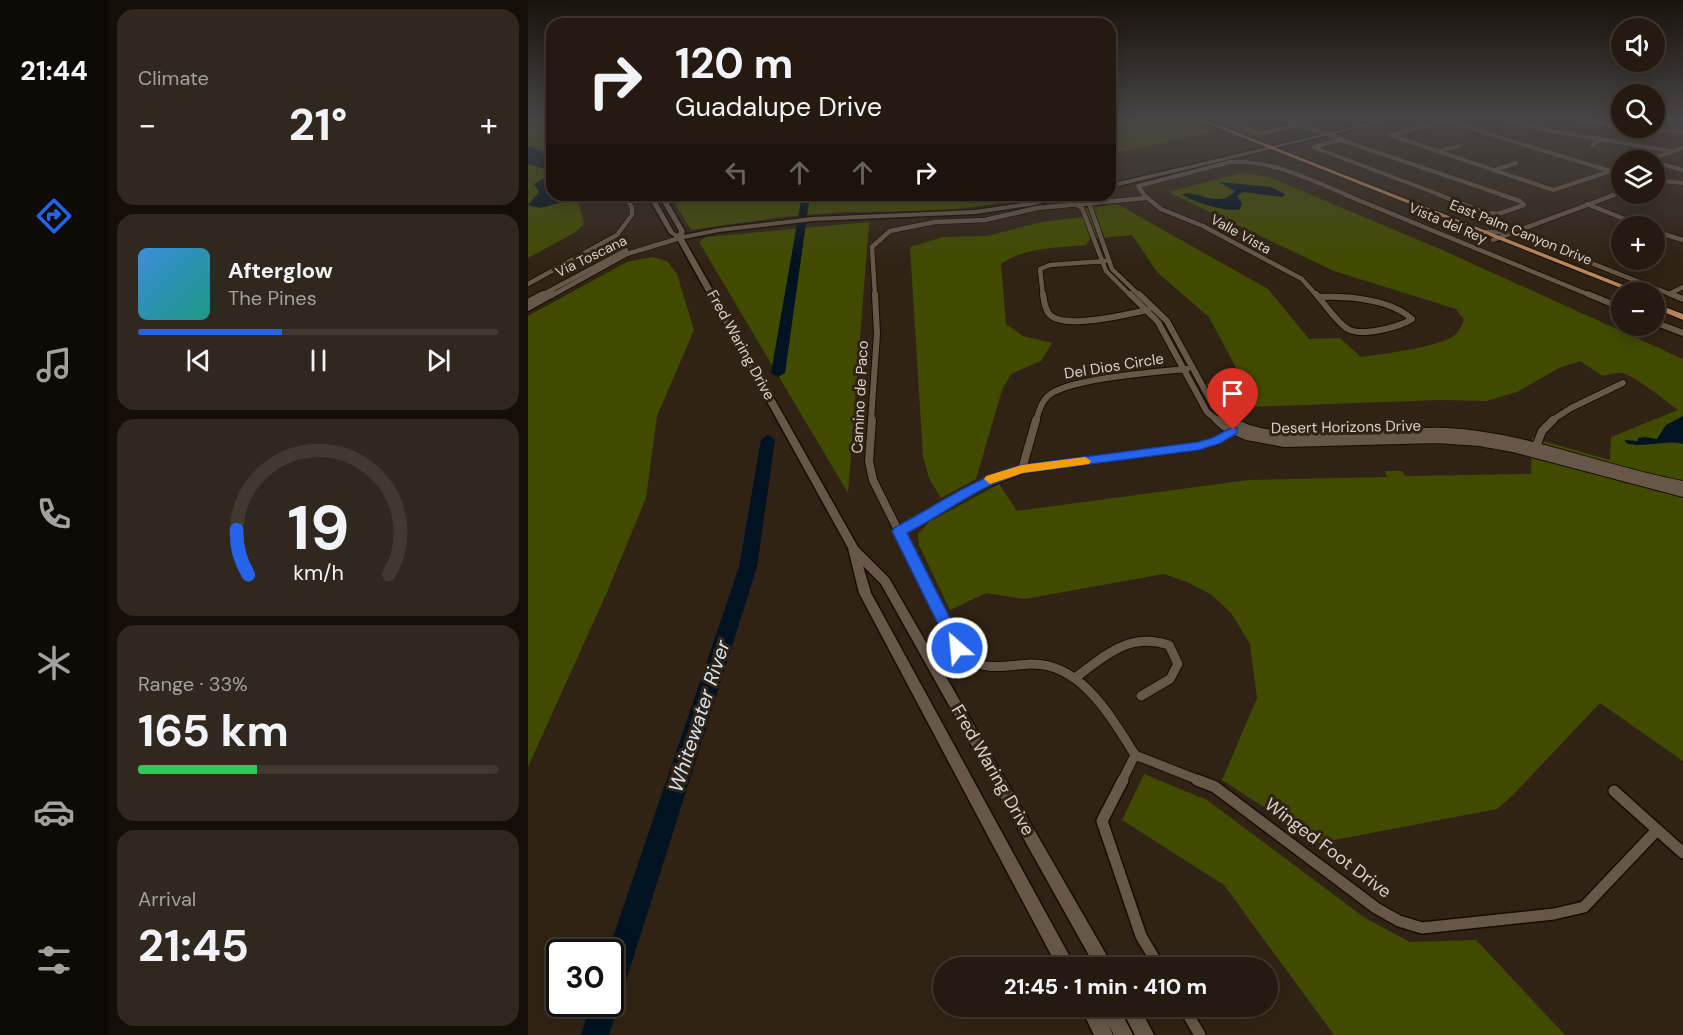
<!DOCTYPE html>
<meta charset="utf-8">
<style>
body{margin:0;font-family:"DM Sans",sans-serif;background:#30271e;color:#f1f3f6;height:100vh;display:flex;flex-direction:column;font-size:22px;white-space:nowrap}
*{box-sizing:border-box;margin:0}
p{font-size:20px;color:#a3a19f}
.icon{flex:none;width:33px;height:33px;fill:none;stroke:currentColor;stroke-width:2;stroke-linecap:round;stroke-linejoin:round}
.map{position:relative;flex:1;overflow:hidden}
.sheet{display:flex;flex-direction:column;gap:9px;padding:9px;background:#140e09;width:420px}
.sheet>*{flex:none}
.top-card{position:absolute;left:18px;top:18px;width:570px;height:183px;border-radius:18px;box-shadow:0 3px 15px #0003,0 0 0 2px #413830;background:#241a10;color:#f1f3f6;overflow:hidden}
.fabs{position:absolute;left:1083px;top:18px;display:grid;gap:12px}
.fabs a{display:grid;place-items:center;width:54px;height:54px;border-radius:50%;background:#241a10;box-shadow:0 3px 15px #0003,0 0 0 2px #413830;font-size:30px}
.speed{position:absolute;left:18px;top:939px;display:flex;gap:12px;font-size:30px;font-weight:700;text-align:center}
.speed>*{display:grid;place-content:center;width:78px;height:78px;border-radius:50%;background:#241a10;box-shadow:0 3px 15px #0003,0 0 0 2px #413830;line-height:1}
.speed .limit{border:3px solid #111;border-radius:9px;background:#fff;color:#111}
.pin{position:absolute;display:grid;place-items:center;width:51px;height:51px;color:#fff;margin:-62px -26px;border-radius:50% 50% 50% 0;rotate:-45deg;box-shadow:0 0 6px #0007}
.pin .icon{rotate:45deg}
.me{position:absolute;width:66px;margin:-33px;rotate:333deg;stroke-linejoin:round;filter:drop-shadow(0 0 4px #0008)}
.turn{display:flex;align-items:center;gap:21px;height:126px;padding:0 30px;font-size:27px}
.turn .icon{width:78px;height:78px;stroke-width:2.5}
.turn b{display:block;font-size:42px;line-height:51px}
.lanes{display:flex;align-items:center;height:57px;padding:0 30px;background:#0003;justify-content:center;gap:30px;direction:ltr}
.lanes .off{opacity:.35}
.big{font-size:45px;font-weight:700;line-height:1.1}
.sheet .widget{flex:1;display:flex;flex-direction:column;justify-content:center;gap:9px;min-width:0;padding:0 21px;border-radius:18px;background:#30271e}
.sheet .dial{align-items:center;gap:0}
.dial svg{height:156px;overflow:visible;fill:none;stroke:#413830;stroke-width:7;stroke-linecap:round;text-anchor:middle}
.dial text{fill:#f1f3f6;stroke:none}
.song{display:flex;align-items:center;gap:18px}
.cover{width:72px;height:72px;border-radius:9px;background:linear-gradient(135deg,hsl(210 70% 55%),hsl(170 70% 35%))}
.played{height:6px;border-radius:3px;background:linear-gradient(90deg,#2563eb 40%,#413830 40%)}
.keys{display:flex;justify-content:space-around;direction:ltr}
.heat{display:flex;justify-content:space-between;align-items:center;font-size:33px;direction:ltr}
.charge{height:9px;border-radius:4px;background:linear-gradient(90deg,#34c759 33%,#413830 0)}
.trip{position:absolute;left:405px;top:957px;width:345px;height:60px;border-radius:30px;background:#241a10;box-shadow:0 3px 15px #0003,0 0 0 2px #413830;font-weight:700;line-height:60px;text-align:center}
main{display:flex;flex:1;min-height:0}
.tab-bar{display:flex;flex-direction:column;width:108px;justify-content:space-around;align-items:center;background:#0e0a06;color:#a3a19f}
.tab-bar .icon{width:42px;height:42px}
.tab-bar .active{color:#2563eb}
.tab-bar b{font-size:27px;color:#f1f3f6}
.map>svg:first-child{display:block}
</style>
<main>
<nav class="tab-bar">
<b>21:44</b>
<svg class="icon active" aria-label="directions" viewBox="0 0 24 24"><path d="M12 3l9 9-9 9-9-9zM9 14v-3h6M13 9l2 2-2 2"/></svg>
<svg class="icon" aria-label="music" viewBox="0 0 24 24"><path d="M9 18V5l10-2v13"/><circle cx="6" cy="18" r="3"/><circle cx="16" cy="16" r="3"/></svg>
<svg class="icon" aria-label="phone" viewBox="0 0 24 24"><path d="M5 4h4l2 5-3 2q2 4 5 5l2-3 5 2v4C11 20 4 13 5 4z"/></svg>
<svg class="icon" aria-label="climate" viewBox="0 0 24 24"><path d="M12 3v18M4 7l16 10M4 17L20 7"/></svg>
<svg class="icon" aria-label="car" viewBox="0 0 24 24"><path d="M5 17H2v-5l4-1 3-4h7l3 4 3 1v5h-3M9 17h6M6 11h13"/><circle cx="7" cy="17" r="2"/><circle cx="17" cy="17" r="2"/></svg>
<svg class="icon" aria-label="filters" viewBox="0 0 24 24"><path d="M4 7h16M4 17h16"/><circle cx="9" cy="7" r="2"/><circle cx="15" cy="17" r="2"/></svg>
</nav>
<section class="sheet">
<div class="widget"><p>Climate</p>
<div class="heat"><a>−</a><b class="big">21°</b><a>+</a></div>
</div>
<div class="widget">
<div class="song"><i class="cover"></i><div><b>Afterglow</b><p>The Pines</p></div></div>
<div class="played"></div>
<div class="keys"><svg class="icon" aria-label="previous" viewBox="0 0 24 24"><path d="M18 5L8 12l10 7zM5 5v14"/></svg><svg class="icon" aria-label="pause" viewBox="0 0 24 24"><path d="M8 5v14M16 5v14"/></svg><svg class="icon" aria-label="next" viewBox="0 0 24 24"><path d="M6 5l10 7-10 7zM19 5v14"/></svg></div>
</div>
<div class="widget dial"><svg viewBox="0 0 100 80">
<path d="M14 69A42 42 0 1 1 86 69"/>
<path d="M14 69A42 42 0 0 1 8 46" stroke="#2563eb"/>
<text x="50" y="56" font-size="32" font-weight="700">19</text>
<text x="50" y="72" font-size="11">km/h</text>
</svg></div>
<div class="widget"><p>Range · 33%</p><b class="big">165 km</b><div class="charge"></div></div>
<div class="widget"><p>Arrival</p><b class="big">21:45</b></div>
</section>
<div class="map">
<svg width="1155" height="1035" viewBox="0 0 1155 1035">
<rect width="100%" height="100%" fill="#302315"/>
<path fill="#414b00" d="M 582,117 L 654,117 L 689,131 L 582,154 Z
M 0,125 L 24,125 L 24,195 L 48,195 L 56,223 L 48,232 L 0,258 Z
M 714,173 L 741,177 L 912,249 L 1155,359 L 1155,761 L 1072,703 L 984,796 L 969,809 L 791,843 L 694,780 L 729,698 L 722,644 L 703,613 L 684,595 L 659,582 L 636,574 L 496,599 L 458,593 L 422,610 L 391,545 L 390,534 L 401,522 L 471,484 L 489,511 L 720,480 L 859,477 L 857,471 L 874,471 L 877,476 L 1003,474 L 1004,438 L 1082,460 L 1083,437 L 1150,410 C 1139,402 1106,375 1094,373 C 1088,372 1081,375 1075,376 L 1052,361 L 1031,368 L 989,392 L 958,401 L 912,400 L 691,408 L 678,384 L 714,379 L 681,317 L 630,273 L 604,235 L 562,239 L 558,245 C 529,248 497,247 473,264 L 478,324 L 495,336 L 524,343 L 513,361 L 483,374 L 474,390 L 448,479 L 413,498 L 401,478 L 395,456 L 382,247 L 415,237 L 459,236 L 514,222 L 554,217 L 551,209 L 589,204 L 740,289 L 781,339 L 812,338 L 833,357 C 853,354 917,347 929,333 C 932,329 934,324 936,320 L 928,309 L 806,271 L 640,192 Z
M 142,195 L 512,195 L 485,201 L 416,211 L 317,212 L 253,217 L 163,230 Z
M 341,222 L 320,493 L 171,242 L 178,237 Z
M 124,257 L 139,261 L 149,274 L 166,330 L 129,416 L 118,498 L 80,590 L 0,767 L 0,316 L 99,262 Z
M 616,774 L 679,800 L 837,918 L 882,942 L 948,940 L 1037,1035 L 806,1035 L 696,885 L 594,820 Z"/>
<path fill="#011221" d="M 0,146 L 5,146 L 8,149 L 15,151 L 15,154 L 24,156 L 24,173 L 21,176 L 24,180 L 24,195 L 41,195 L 39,201 L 12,208 L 0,205 L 11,192 L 6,184 L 17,178 L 20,170 L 0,164 Z
M 691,182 L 743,187 L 757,194 L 754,197 L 715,192 L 709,196 L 714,203 L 712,209 C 701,213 663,202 654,194 C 668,189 691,210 707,191 Z
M 1155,416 L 1155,444 C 1136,439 1117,449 1098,443 L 1097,440 L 1110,441 L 1110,438 L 1117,437 L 1129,439 L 1138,425 Z"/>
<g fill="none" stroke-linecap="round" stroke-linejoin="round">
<path fill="#011221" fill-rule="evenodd" d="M 274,195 L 282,195 L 257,373 L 250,377 L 243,373 Z
M 240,435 L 247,440 L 229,567 L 96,987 L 92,997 L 89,998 L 91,1004 L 81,1035 L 53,1035 L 63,1004 L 82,1004 L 82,952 L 80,952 L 211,567 L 233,440 Z"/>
<g stroke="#170c02" stroke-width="4.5">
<path id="street-far5" d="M 687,117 L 731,134 L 769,125
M 745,117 L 815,139
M 894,117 L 910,120
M 906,117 L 1082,171
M 968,117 L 1011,129 L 1143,151
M 1038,117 L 1094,126
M 1126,117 L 1155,117
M 1102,128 L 1155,132
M 862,135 L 1025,190 L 1083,171
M 863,135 L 935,117
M 1064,146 L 1071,138
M 911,151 L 931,146
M 1120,160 L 1155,148
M 1126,162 L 1155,170
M 967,170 L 988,163
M 1126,180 L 1155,183
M 532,195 L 534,196
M 617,196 L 610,186 L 702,162 C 744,159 784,181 822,196
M 915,196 L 785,147 L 813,140 L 978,196
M 1082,196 L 1094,192"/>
</g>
<g stroke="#170c02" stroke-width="6">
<path id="street-far4" d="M 532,195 L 554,208 L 578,271 L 603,296
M 552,195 L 561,203 L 584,269 L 612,296
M 616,195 L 633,209 L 675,226 L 774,279 L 789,296
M 818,195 L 1064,296
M 911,195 L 959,213 L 970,214 L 996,205 L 992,201 L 974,195
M 1059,204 L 1114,226
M 1126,231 L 1155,240
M 957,232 L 984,232 L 1147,296
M 965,240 L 1086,195
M 0,284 L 89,235 L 104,215 L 104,208 L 97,195
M 1141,294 L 1155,287
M 12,296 L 98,250
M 23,296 L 99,254 L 152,238
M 347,296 L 344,247 L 362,231 L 407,222 L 457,220 L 509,208 L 618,198
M 515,296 L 512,269 L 522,265 L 577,261"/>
</g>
<g stroke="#170c02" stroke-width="8">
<path id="street-far3" d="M 515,294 C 516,301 517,311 523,316 C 541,329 599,314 620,310
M 602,294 L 630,322 L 679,412 L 690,421
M 611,294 L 639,321 L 685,405 L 704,421
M 788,294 C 796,303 810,324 820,329 C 833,337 872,327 884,319 C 862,299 820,296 791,297
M 1060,294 L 1094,308
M 1143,294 L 1155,299
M 0,302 L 15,294
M 0,308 L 25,294
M 1126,322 L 1155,333
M 343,421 L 349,334 L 347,294
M 508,421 C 510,413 513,402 520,396 C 540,378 630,372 659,369
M 1023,421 L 1043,408 L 1095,383"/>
</g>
<g stroke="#170c02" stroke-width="10">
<path id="street-far2" d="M 344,420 L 341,461 L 345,480 L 395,580
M 689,420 L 696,426 L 719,436 L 757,443 L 909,439 L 952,442 L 985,448 L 1155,493
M 702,420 C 748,451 860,429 919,432 C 999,436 1076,471 1155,485
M 1008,447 L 1014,431 L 1025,420
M 494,469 L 508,420
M 371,531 L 446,488 L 494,469 L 671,446 L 688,441 L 708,428"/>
</g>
<g stroke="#170c02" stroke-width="11">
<path id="street-far1" d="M 394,579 C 406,601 420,643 439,658 C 458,672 481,665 502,664 C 553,662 583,717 607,755
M 547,678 C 578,655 601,632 641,645 L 650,664 L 642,679 L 613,696
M 607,755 L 673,781
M 594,781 L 607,755"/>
</g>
<g stroke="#170c02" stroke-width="14">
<path id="street" d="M 595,780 L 574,821 L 613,936 L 632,968
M 669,780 L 687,787 L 848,908 L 871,921 L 894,928 L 1026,914 L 1056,907 L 1129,830
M 1086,791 L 1155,853
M 655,1006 L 672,1035"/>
</g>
<g stroke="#170c02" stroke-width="3">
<path id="secondary" d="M 868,117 L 876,117 L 582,188 L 582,184 Z
M 119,195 L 125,195 L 146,232 L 150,234 L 151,231 L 130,195 L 136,195 L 157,231 L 156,235 L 191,228 L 285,217 L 447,210 L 502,202 L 537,195 L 548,195 L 502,206 L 447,214 L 285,221 L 191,232 L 156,239 L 330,547 L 361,578 L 586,968 L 568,968 L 353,584 L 335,566 L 343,593 L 548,968 L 530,968 L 331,593 L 320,548 L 149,239 L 141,233 Z
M 552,1006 L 571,1006 L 573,1010 L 571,1006 L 590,1006 L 605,1035 L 586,1035 L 581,1026 L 585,1035 L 566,1035 Z
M 592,1006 L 611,1006 L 626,1035 L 607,1035 Z"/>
</g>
<g stroke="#170c02" stroke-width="2">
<path id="primary" d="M 663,117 L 670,117 L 1113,292 L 1103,292 Z
M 1126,303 L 1155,314 L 1155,320 L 1126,308 Z"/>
</g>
<use href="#street-far5" stroke="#665748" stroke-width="4"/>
<use href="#street-far4" stroke="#665748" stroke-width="4.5"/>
<use href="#street-far3" stroke="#665748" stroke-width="6"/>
<use href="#street-far2" stroke="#665748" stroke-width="8"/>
<use href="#street-far1" stroke="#665748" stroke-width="9"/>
<use href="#street" stroke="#665748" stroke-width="11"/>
<use href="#secondary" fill="#665748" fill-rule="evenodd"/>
<use href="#primary" fill="#ba865a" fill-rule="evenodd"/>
</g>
<linearGradient id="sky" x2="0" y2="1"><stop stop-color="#1a130c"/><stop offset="0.45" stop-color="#484546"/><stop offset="1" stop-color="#484546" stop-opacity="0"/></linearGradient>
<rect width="1155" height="262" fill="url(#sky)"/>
<path fill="#2563eb" stroke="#184099" stroke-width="1.5" d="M 705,427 L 709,428 L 709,433 L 693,443 L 671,450 L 494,473 C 451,485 418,513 379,533 L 437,648 L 435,652 L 429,654 L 424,652 L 364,531 L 366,528 C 410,505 445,478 494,465 L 670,442 L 684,438 Z"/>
<path fill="#f59e0b" d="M 557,457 L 563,461 L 561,464 L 495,473 L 462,484 L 456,479 L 458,476 L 494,465 Z"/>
<g text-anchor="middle" stroke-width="6" stroke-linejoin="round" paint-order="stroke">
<g font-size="14" fill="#dad1c8" stroke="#302315">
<text transform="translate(920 223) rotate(23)" y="5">Vista del Rey</text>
<text transform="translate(993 232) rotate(22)" y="5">East Palm Canyon Drive</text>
<text transform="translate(713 234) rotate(29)" y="5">Valle Vista</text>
<text transform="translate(63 256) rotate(-26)" y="5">Via Toscana</text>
</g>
<g font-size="15" fill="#dad1c8" stroke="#302315">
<text transform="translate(213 345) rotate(61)" y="5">Fred Waring Drive</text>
<text transform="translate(586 366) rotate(-9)" y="5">Del Dios Circle</text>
<text transform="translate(332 397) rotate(-87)" y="5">Camino de Paco</text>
<text transform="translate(818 427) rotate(-1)" y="5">Desert Horizons Drive</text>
</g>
<g font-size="18" fill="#dad1c8" stroke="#302315">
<text transform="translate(465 770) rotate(60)" y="6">Fred Waring Drive</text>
<text transform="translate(800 848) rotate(37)" y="6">Winged Foot Drive</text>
</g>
<g font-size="20" font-style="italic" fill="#d4e5f3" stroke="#302315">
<text transform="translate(171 716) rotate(-72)" y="7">Whitewater River</text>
</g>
</g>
</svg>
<div class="fabs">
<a><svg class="icon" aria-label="sound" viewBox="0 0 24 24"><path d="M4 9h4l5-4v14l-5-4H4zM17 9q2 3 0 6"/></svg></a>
<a><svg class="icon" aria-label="search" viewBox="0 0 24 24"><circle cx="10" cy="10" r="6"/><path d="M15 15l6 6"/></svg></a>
<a><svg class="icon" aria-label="layers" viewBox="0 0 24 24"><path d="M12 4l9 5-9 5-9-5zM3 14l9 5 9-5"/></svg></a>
<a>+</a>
<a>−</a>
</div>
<div class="speed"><div class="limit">30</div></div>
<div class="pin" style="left:705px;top:430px;background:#d93025"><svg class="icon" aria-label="arrive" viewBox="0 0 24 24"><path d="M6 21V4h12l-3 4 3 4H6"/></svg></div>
<svg class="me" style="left:429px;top:648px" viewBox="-20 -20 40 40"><circle r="17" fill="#2563eb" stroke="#fff" stroke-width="3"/><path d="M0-11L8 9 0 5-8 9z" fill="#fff"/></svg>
<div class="trip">21:45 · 1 min · 410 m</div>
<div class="top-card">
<div class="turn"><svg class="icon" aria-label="right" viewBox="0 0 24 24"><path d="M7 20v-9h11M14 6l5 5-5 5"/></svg><div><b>120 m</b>Guadalupe Drive</div></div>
<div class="lanes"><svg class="icon off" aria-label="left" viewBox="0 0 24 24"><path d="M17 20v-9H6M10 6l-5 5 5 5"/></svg><svg class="icon off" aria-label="ahead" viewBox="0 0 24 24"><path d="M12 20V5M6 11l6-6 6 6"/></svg><svg class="icon off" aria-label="ahead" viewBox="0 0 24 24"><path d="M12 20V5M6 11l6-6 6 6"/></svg><svg class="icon" aria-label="right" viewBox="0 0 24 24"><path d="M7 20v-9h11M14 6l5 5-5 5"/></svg></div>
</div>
</div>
</main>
